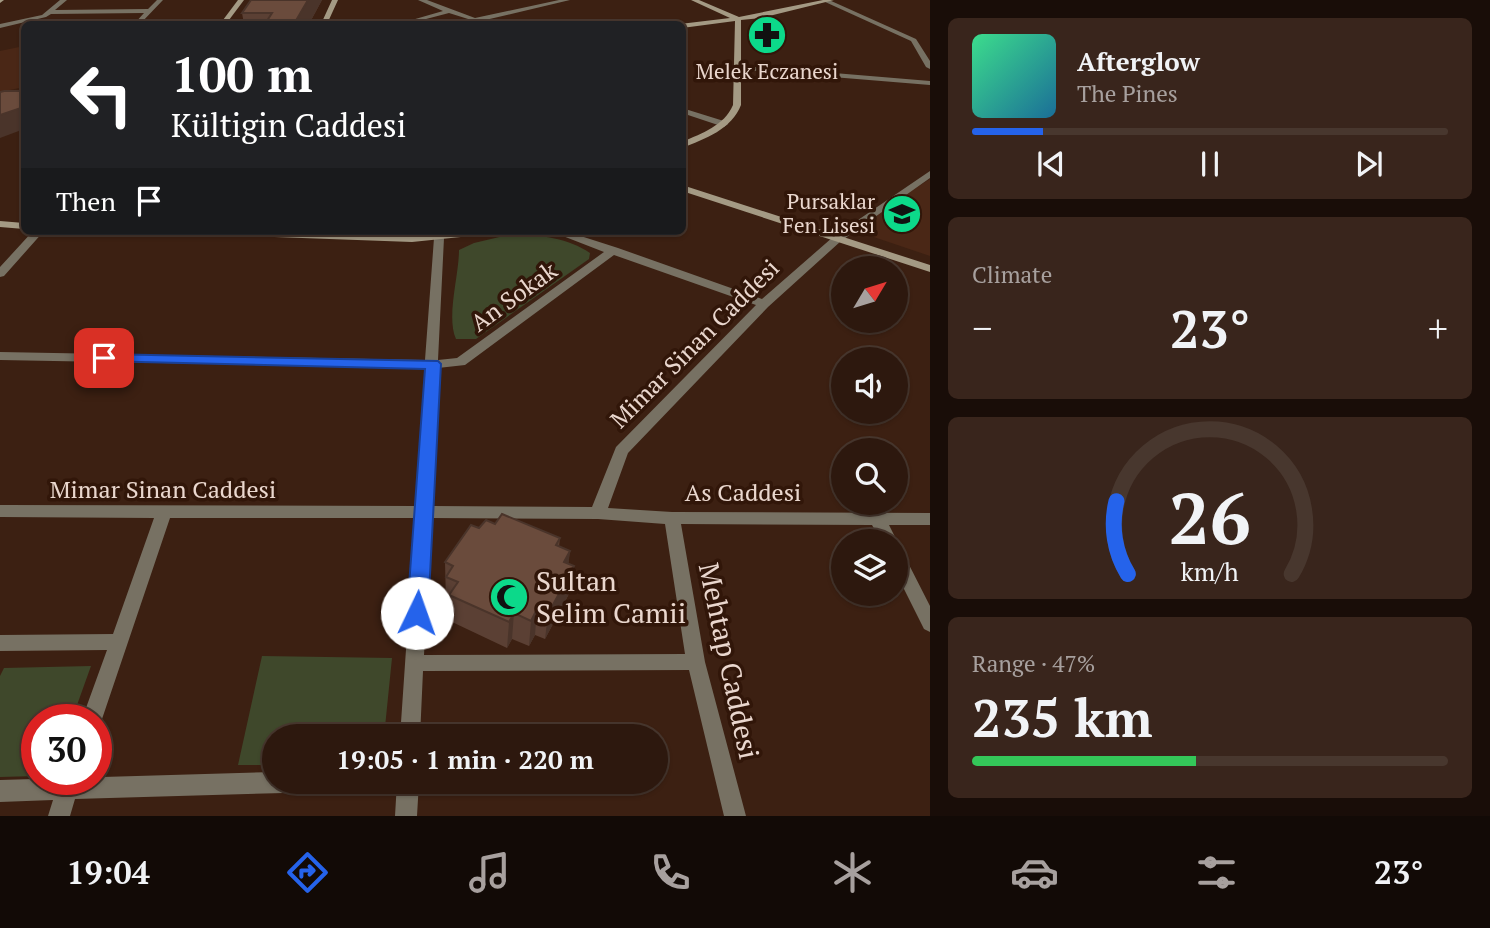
<!DOCTYPE html>
<meta charset="utf-8">
<style>
body{margin:0;font-family:"PT Serif",serif;background:#39251c;color:#f1f3f6;height:100vh;display:flex;flex-direction:column;font-size:26px;white-space:nowrap}
*{box-sizing:border-box;margin:0}
p{font-size:23px;color:#a7a09e}
.icon{flex:none;width:38px;height:38px;fill:none;stroke:currentColor;stroke-width:2;stroke-linecap:round;stroke-linejoin:round}
.map{position:relative;flex:1;overflow:hidden}
.side{display:flex;flex-direction:column;gap:18px;padding:18px;background:#190d08;width:560px}
.side>*{flex:none}
.top-card{position:absolute;left:21px;top:21px;width:665px;height:214px;border-radius:10px;box-shadow:0 2px 5px #0004,0 0 0 2px #48372e;background:#202124;color:#fff;overflow:hidden}
.needle{width:46px;rotate:52deg}
.buttons{position:absolute;left:831px;top:256px;display:grid;gap:14px}
.buttons a{display:grid;place-items:center;width:77px;height:77px;border-radius:50%;background:#2d180e;box-shadow:0 2px 5px #0004,0 0 0 2px #48372e;font-size:35px}
.speed{position:absolute;left:21px;top:704px;display:flex;gap:14px;font-size:35px;font-weight:700;text-align:center}
.speed>*{display:grid;place-content:center;width:91px;height:91px;border-radius:50%;background:#2d180e;box-shadow:0 2px 5px #0004,0 0 0 2px #48372e;line-height:1}
.speed .limit{border:10px solid #d22;background:#fff;color:#111}
.pin{position:absolute;display:grid;place-items:center;width:60px;height:60px;color:#fff;margin:-30px;border-radius:14px;box-shadow:0 4px 10px #0006}
.me{position:absolute;width:77px;margin:-38px;rotate:3deg;stroke-linejoin:round;filter:drop-shadow(0 0 5px #0008)}
.turn{display:flex;align-items:center;gap:24px;height:147px;padding:0 35px;font-size:32px}
.turn .icon{width:91px;height:91px;stroke-width:2.5}
.turn b{display:block;font-size:49px;line-height:60px}
.then{display:flex;align-items:center;height:66px;padding:0 35px;background:#0003;gap:14px;font-size:26px}
.big{font-size:52px;font-weight:800;line-height:1.1}
.side .widget{flex:1;display:flex;flex-direction:column;justify-content:center;gap:10px;min-width:0;padding:0 24px;border-radius:10px;background:#39251c}
.side .dial{align-items:center;gap:0}
.dial svg{height:182px;overflow:visible;fill:none;stroke:#48372e;stroke-width:7;stroke-linecap:round;text-anchor:middle}
.dial text{fill:#f1f3f6;stroke:none}
.song{display:flex;align-items:center;gap:21px}
.cover{width:84px;height:84px;border-radius:10px;background:linear-gradient(135deg,hsl(150 70% 55%),hsl(200 70% 35%))}
.played{height:7px;border-radius:4px;background:linear-gradient(90deg,#2563eb 15%,#48372e 15%)}
.keys{display:flex;justify-content:space-around;direction:ltr}
.heat{display:flex;justify-content:space-between;align-items:center;font-size:38px;direction:ltr}
.charge{height:10px;border-radius:5px;background:linear-gradient(90deg,#34c759 47%,#48372e 0)}
.trip{position:absolute;left:262px;top:724px;width:406px;height:70px;border-radius:35px;background:#2d180e;box-shadow:0 2px 5px #0004,0 0 0 2px #48372e;font-weight:800;line-height:70px;text-align:center}
.tab-bar{display:flex;height:112px;justify-content:space-around;align-items:center;background:#120a06;color:#a7a09e}
.tab-bar .icon{width:49px;height:49px}
.tab-bar .on{color:#2563eb}
.tab-bar b{font-size:32px;color:#f1f3f6}
main{display:flex;flex:1;min-height:0}
.map>svg:first-child{display:block}
</style>
<main>
<div class="map">
<svg width="930" height="816" viewBox="0 0 930 816">
<rect width="100%" height="100%" fill="#3c2012"/>
<path fill="#4a2716" d="M 24,46 L 24,87 L 0,92 L 0,51 Z
M 930,179 L 930,256 L 859,232 L 854,227 Z"/>
<path fill="#3f482b" d="M 516,233 C 542,236 568,238 590,253 L 589,259 L 476,339 L 456,339 C 446,317 459,276 459,250 L 474,243 Z
M 262,656 L 392,658 L 384,737 L 275,737 L 275,765 L 238,765 Z
M 91,666 L 72,719 L 37,719 L 37,776 L 0,777 L 0,676 L 4,668 Z"/>
<g fill="none" stroke-linecap="round" stroke-linejoin="round">
<path fill="#777163" fill-rule="evenodd" d="M 60,0 L 67,0 L 55,10 L 148,9 L 157,0 L 163,0 L 140,24 L 134,24 L 144,13 L 51,14 L 46,17 L 0,28 L 0,24 L 42,15 Z
M 418,0 L 427,0 L 475,18 L 559,0 L 570,0 L 481,21 L 485,23 L 484,24 L 449,13 L 407,24 L 398,24 L 443,11 Z
M 829,0 L 916,39 L 930,61 L 930,69 L 926,67 L 911,41 L 823,1 Z
M 737,65 L 930,81 L 930,85 L 734,69 L 733,67 Z
M 682,108 L 727,122 L 728,124 L 724,127 L 682,113 Z
M 930,171 L 930,178 L 841,241 L 768,307 L 628,453 L 608,508 L 672,512 L 930,513 L 930,525 L 889,525 L 897,541 L 896,543 L 896,541 L 881,541 L 872,525 L 681,524 L 705,662 L 746,816 L 724,816 L 689,670 L 423,671 L 420,737 L 400,737 L 415,518 L 170,518 L 102,719 L 96,727 L 96,719 L 82,719 L 107,650 L 0,651 L 0,635 L 113,634 L 154,518 L 0,517 L 0,505 L 415,506 L 425,368 L 0,360 L 0,352 L 425,360 L 434,238 L 439,235 L 444,238 L 438,360 L 457,358 L 604,252 L 550,231 L 565,231 L 618,248 L 762,299 L 833,237 ZM 614,255 L 756,305 L 616,447 L 592,507 L 431,506 L 438,368 L 465,365 ZM 431,518 L 598,519 L 665,524 L 685,654 L 424,655 Z
M 33,231 L 44,231 L 4,276 L 0,277 L 0,267 Z
M 896,549 L 902,551 L 930,606 L 930,632 L 924,629 L 896,573 Z
M 275,772 L 275,782 L 295,782 L 292,790 L 284,793 L 75,799 L 70,816 L 48,816 L 53,800 L 0,802 L 0,780 Z
M 397,782 L 419,782 L 417,816 L 395,816 Z"/>
<path fill="#a49a84" fill-rule="evenodd" d="M 0,0 L 4,0 L 0,3 Z
M 238,0 L 244,0 L 226,24 L 220,24 Z
M 332,0 L 338,0 L 327,24 L 321,24 Z
M 691,0 L 699,0 L 739,17 L 823,0 L 834,0 L 761,18 L 741,20 L 741,105 C 732,129 705,139 682,148 L 682,142 C 702,133 724,126 733,105 L 735,21 L 682,28 L 682,24 L 680,24 L 730,18 Z
M 682,185 L 930,265 L 930,272 L 682,191 Z
M 0,221 L 24,223 L 24,229 L 0,227 Z
M 186,231 L 279,231 L 412,236 L 459,231 L 495,231 L 490,234 L 412,242 L 191,234 Z"/>
</g>
<path fill="#5b4034" d="M 322,0 L 309,24 L 244,24 L 242,13 Z
M 495,524 L 560,538 L 559,547 L 570,551 L 568,564 L 570,592 L 545,639 L 535,635 L 529,646 L 512,639 L 507,648 L 450,621 L 449,604 L 446,602 L 445,562 L 479,528 Z"/>
<path fill="#4a342a" d="M 308,0 L 322,0 L 309,24 L 294,24 Z
M 24,107 L 24,129 L 0,138 L 0,115 Z
M 570,551 L 567,577 L 564,562 Z
M 574,566 L 570,592 L 545,639 L 548,614 Z
M 537,609 L 535,635 L 529,646 L 531,621 Z
M 514,613 L 512,639 L 507,648 L 509,622 Z"/>
<path fill="#6a4b3c" stroke="#4a342a" stroke-width="2" d="M 251,0 L 308,0 L 294,24 L 265,24 L 272,13 L 242,13 Z
M 4,91 L 24,91 L 24,107 L 0,115 L 0,92 Z
M 502,514 L 560,538 L 556,545 L 570,551 L 564,562 L 574,566 L 548,614 L 537,609 L 531,621 L 514,613 L 509,622 L 449,595 L 458,582 L 446,577 L 453,566 L 445,562 L 471,525 L 479,528 L 486,520 L 495,524 Z"/>
<path fill="#2563eb" stroke="#184099" stroke-width="2" d="M 104,354 L 438,361 L 441,364 L 428,613 L 425,619 L 417,622 L 410,619 L 407,613 L 425,369 L 99,361 L 97,358 Z"/>
<defs>
<g id="pharmacy-disc" transform="scale(2.0125)"><circle r="9.5" fill="#0cd98a" stroke="#311609"/><path d="M-2-6h4v4h4v4h-4v4h-4v-4h-4v-4h4Z" fill="#111"/></g>
<g id="school-disc" transform="scale(2.0125)"><circle r="9.5" fill="#0cd98a" stroke="#311609"/><path d="M0-5L7-2L0 1L-7-2ZM-4 1L0 2.5L4 1V4Q0 6-4 4Z" fill="#111"/></g>
<g id="mosque-disc" transform="scale(2.0125)"><circle r="9.5" fill="#0cd98a" stroke="#311609"/><path d="M3.5-4.9A6 6 0 1 0 3.5 4.9A5 5 0 1 1 3.5-4.9Z" fill="#111"/></g>
</defs>
<g fill-rule="evenodd">
<use href="#pharmacy-disc" x="767" y="35"/>
<use href="#school-disc" x="902" y="214"/>
<use href="#mosque-disc" x="509" y="597"/>
</g>
<g text-anchor="middle" stroke-width="7" stroke-linejoin="round" paint-order="stroke">
<g font-size="21" fill="#ead7ce" stroke="#311609">
<text x="767" y="79">Melek Eczanesi</text>
<text x="875" y="209" text-anchor="end">Pursaklar<tspan x="875" dy="24">Fen Lisesi</tspan></text>
</g>
<g font-size="24" fill="#ead7ce" stroke="#311609">
<text transform="translate(514 297) rotate(-36)" y="8">An Sokak</text>
<text transform="translate(695 344) rotate(-45)" y="8">Mimar Sinan Caddesi</text>
<text x="163" y="498">Mimar Sinan Caddesi</text>
<text x="743" y="501">As Caddesi</text>
</g>
<g font-size="28" fill="#ead7ce" stroke="#311609" text-anchor="start">
<text x="536" y="591">Sultan<tspan x="536" dy="32">Selim Camii</tspan></text>
</g>
<g font-size="28" fill="#ead7ce" stroke="#311609">
<text transform="translate(729 661) rotate(78)" y="10">Mehtap Caddesi</text>
</g>
</g>
</svg>
<div class="buttons">
<a><svg class="needle" viewBox="-14 -14 28 28"><path d="M0-13l5 13h-10z" fill="#e53935"/><path d="M0 13l5-13h-10z" fill="#a7a09e"/></svg></a>
<a><svg class="icon" aria-label="sound" viewBox="0 0 24 24"><path d="M4 9h4l5-4v14l-5-4H4zM17 9q2 3 0 6"/></svg></a>
<a><svg class="icon" aria-label="search" viewBox="0 0 24 24"><circle cx="10" cy="10" r="6"/><path d="M15 15l6 6"/></svg></a>
<a><svg class="icon" aria-label="layers" viewBox="0 0 24 24"><path d="M12 4l9 5-9 5-9-5zM3 14l9 5 9-5"/></svg></a>
</div>
<div class="speed"><div class="limit">30</div></div>
<div class="pin" style="left:104px;top:358px;background:#d93025"><svg class="icon" aria-label="arrive" viewBox="0 0 24 24"><path d="M6 21V4h12l-3 4 3 4H6"/></svg></div>
<svg class="me" style="left:417px;top:613px" viewBox="-20 -20 40 40"><circle r="19" fill="#fff"/><path d="M0-13L10 11 0 6-10 11z" fill="#2563eb"/></svg>
<div class="trip">19:05 · 1 min · 220 m</div>
<div class="top-card">
<div class="turn"><svg class="icon" aria-label="left" viewBox="0 0 24 24"><path d="M17 20v-9H6M10 6l-5 5 5 5"/></svg><div><b>100 m</b>Kültigin Caddesi</div></div>
<div class="then">Then<svg class="icon" aria-label="arrive" viewBox="0 0 24 24"><path d="M6 21V4h12l-3 4 3 4H6"/></svg></div>
</div>
</div>
<section class="side">
<div class="widget">
<div class="song"><i class="cover"></i><div><b>Afterglow</b><p>The Pines</p></div></div>
<div class="played"></div>
<div class="keys"><svg class="icon" aria-label="previous" viewBox="0 0 24 24"><path d="M18 5L8 12l10 7zM5 5v14"/></svg><svg class="icon" aria-label="pause" viewBox="0 0 24 24"><path d="M8 5v14M16 5v14"/></svg><svg class="icon" aria-label="next" viewBox="0 0 24 24"><path d="M6 5l10 7-10 7zM19 5v14"/></svg></div>
</div>
<div class="widget"><p>Climate</p>
<div class="heat"><a>−</a><b class="big">23°</b><a>+</a></div>
</div>
<div class="widget dial"><svg viewBox="0 0 100 80">
<path d="M14 69A42 42 0 1 1 86 69"/>
<path d="M14 69A42 42 0 0 1 9 37" stroke="#2563eb"/>
<text x="50" y="56" font-size="32" font-weight="700">26</text>
<text x="50" y="72" font-size="11">km/h</text>
</svg></div>
<div class="widget"><p>Range · 47%</p><b class="big">235 km</b><div class="charge"></div></div>
</section>
</main>
<nav class="tab-bar">
<b>19:04</b>
<svg class="icon on" aria-label="directions" viewBox="0 0 24 24"><path d="M12 3l9 9-9 9-9-9zM9 14v-3h6M13 9l2 2-2 2"/></svg>
<svg class="icon" aria-label="music" viewBox="0 0 24 24"><path d="M9 18V5l10-2v13"/><circle cx="6" cy="18" r="3"/><circle cx="16" cy="16" r="3"/></svg>
<svg class="icon" aria-label="phone" viewBox="0 0 24 24"><path d="M5 4h4l2 5-3 2q2 4 5 5l2-3 5 2v4C11 20 4 13 5 4z"/></svg>
<svg class="icon" aria-label="climate" viewBox="0 0 24 24"><path d="M12 3v18M4 7l16 10M4 17L20 7"/></svg>
<svg class="icon" aria-label="car" viewBox="0 0 24 24"><path d="M5 17H2v-5l4-1 3-4h7l3 4 3 1v5h-3M9 17h6M6 11h13"/><circle cx="7" cy="17" r="2"/><circle cx="17" cy="17" r="2"/></svg>
<svg class="icon" aria-label="filters" viewBox="0 0 24 24"><path d="M4 7h16M4 17h16"/><circle cx="9" cy="7" r="2"/><circle cx="15" cy="17" r="2"/></svg>
<b>23°</b>
</nav>
